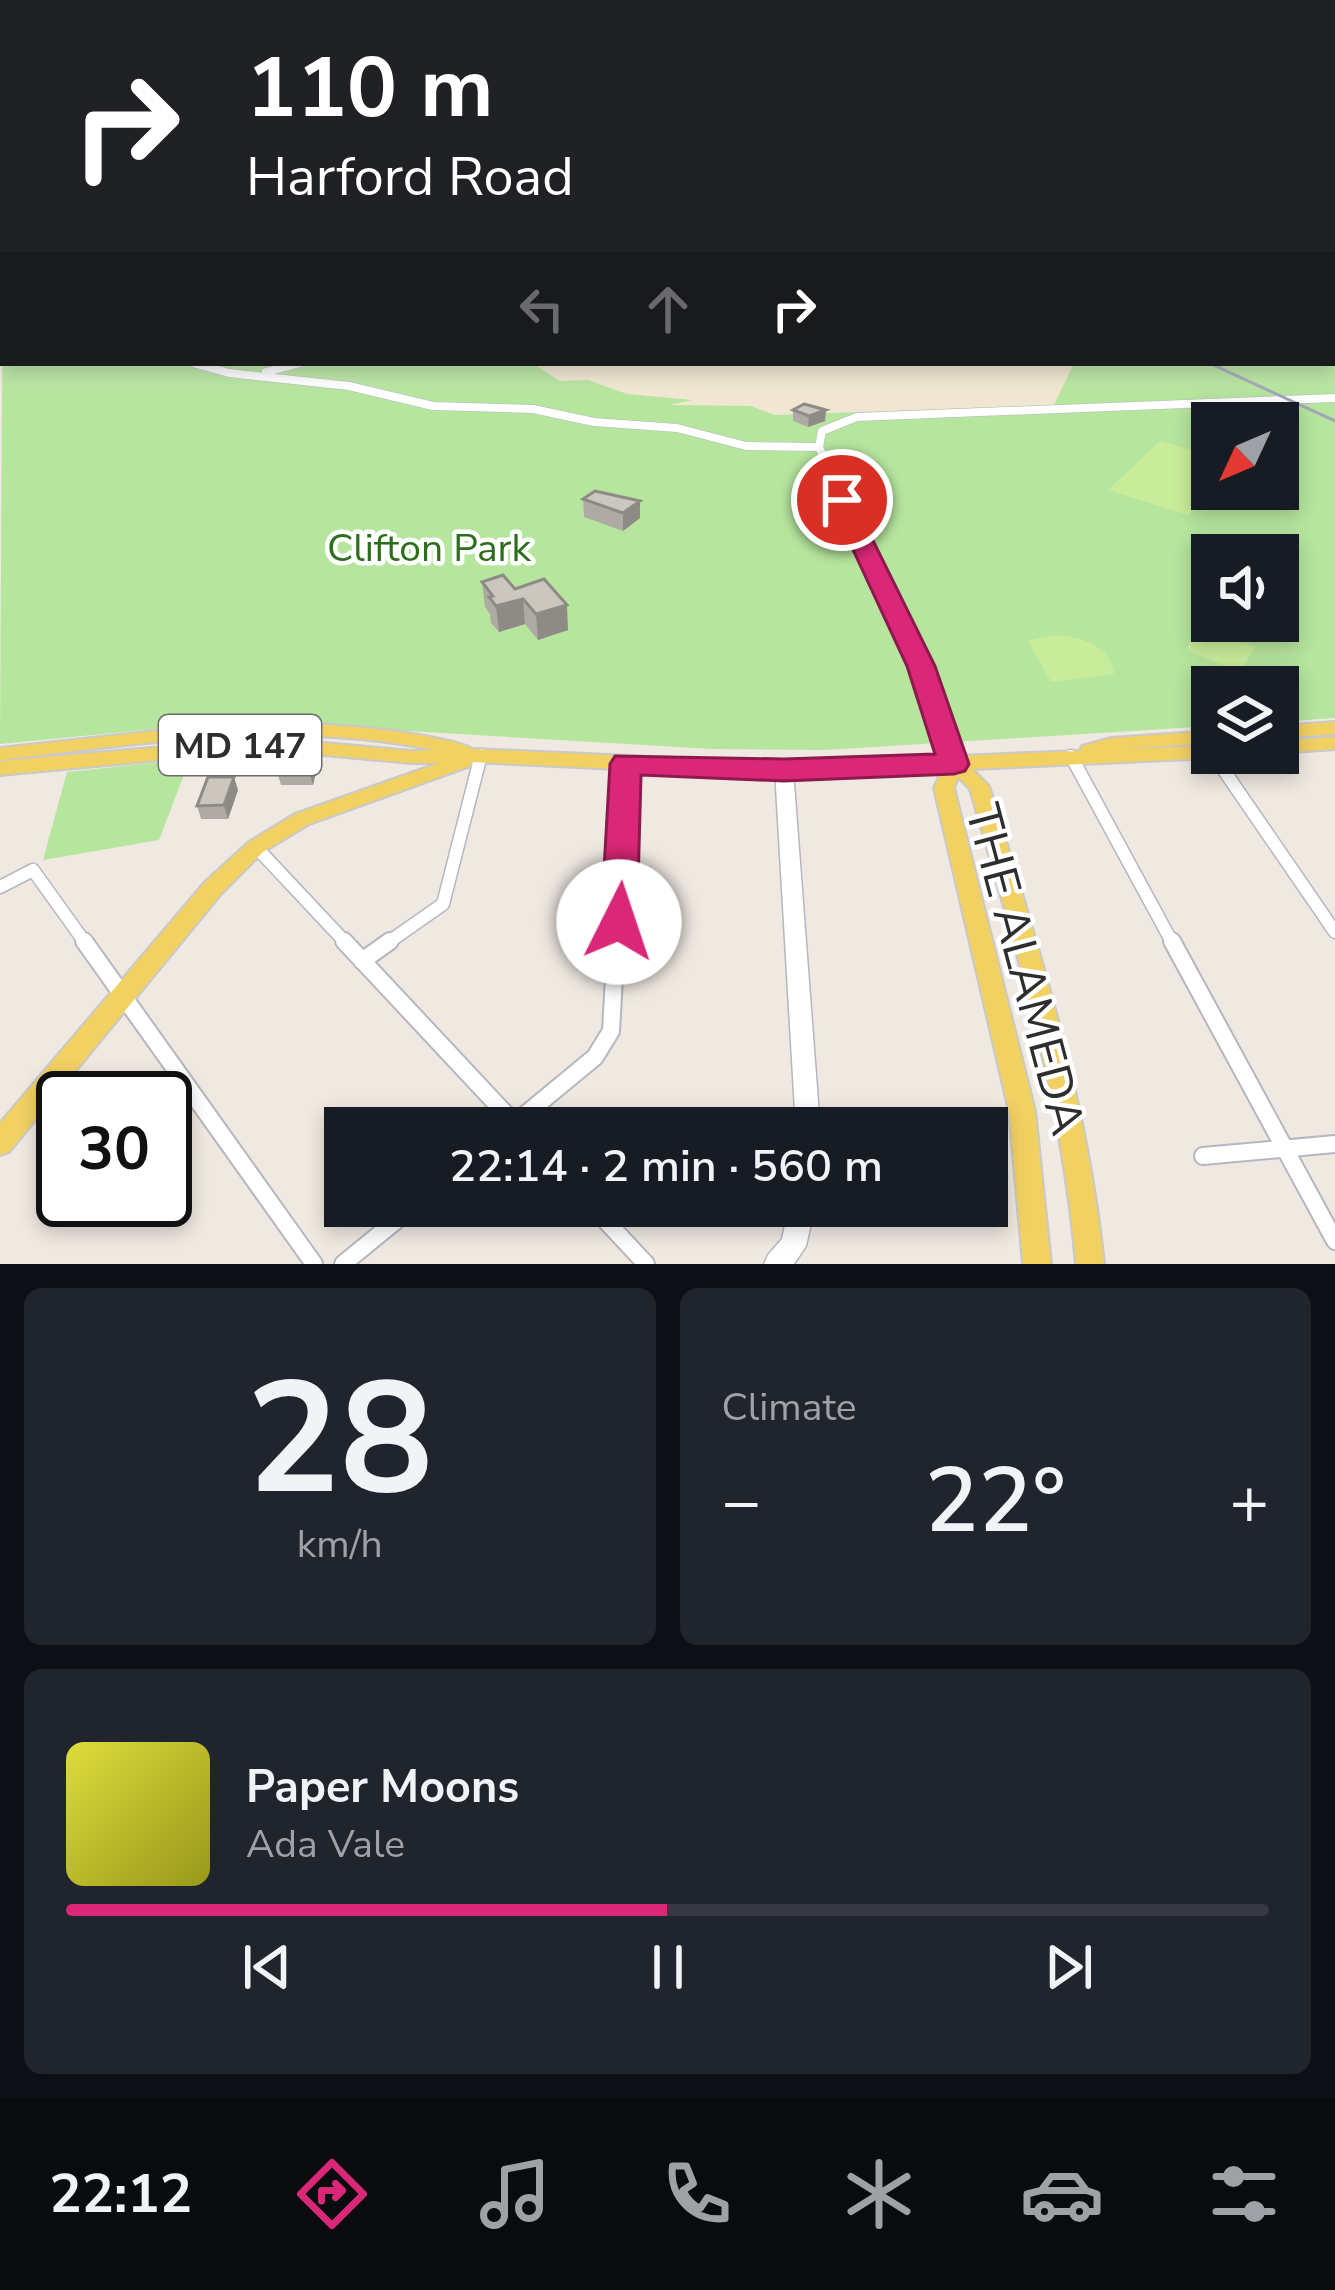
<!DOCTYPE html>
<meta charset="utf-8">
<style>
body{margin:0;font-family:"Nunito Sans",sans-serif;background:#20242c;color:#f1f3f6;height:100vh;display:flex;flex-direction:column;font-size:45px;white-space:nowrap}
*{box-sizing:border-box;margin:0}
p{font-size:39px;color:#9ea1a6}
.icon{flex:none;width:66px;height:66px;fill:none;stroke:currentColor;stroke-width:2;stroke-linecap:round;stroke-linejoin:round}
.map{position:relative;height:1264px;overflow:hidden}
.drawer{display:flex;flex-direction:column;gap:24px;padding:24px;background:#0d0f14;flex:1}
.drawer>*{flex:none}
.top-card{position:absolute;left:0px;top:0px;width:1335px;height:366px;box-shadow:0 6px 18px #0003;background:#202124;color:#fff;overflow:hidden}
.needle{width:78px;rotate:226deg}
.fabs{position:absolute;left:1191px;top:402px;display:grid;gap:24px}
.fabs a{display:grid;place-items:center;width:108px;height:108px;border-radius:0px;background:#171b24;box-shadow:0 6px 18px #0003;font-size:60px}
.speed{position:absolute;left:36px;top:1071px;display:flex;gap:24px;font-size:60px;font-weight:700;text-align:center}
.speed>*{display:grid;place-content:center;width:156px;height:156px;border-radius:50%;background:#171b24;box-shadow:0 6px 18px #0003;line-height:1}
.speed .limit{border:6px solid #111;border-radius:18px;background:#fff;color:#111}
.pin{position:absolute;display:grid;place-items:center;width:102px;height:102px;color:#fff;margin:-51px;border:6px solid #fff;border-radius:50%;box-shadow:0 3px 12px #0007}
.me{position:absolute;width:132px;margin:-66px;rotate:4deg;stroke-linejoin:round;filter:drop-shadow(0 0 9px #0008)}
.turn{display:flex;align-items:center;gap:42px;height:252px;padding:0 48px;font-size:54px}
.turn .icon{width:156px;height:156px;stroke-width:2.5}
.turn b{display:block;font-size:84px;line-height:102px}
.lanes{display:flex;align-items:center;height:114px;padding:0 48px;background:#0003;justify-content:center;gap:60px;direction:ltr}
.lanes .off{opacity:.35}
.big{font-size:90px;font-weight:600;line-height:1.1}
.drawer .card{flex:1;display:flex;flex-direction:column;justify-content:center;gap:18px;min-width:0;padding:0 42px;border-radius:18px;background:#20242c}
.drawer .dial{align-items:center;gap:0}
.dial b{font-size:156px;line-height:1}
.song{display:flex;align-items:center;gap:36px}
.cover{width:144px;height:144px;border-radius:18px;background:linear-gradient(135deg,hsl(60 70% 55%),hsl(60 70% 35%))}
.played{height:12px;border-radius:6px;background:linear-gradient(90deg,#db2777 50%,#363941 50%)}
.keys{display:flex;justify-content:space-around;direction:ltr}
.heat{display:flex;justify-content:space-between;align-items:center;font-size:66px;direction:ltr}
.drawer .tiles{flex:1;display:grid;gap:24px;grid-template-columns:1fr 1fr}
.card:last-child{grid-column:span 2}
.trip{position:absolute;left:324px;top:1107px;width:684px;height:120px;border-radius:0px;background:#171b24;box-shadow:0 6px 18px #0003;font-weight:600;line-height:120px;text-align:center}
.tab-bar{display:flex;height:192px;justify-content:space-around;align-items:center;background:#090b0e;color:#9ea1a6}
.tab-bar .icon{width:84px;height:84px}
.tab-bar .current{color:#db2777}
.tab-bar b{font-size:54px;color:#f1f3f6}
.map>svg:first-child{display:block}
</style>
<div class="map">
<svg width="1335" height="1264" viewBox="0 0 1335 1264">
<rect width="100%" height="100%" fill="#efe9e1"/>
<path fill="#f0e6d1" d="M 488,363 L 1074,363 L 1054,405 L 680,419 Z"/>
<path fill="#b6e59e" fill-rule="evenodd" d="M 3,221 L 3,363 L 532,363 L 560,381 L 588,380 L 627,394 L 692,400 L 669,405 L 751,406 L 775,415 L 1054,405 L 1074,363 L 1332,363 L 1335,328 L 1335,718 L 1278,722 L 1278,687 L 1212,687 L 1212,726 L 825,750 L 712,749 L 238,721 L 0,744 ZM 1212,423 L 1278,423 L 1278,489 L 1212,489 ZM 1212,555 L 1278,555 L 1278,621 L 1212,621 Z
M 190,759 L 159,840 L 43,860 L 67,772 Z"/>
<path fill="#c9ec9a" d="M 1160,441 L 1212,456 L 1213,489 L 1188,515 L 1108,490 Z
M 1055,635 C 1081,637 1111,645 1114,674 L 1051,682 L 1028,641 Z
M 1211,635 L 1256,646 L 1240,672 L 1186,650 L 1190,641 Z"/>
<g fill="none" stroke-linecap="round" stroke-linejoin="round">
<g stroke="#b4b7c1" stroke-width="9">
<path id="street-far3" d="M 193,363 L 229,373 L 349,386 L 433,406 L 533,409 L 594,422 L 677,428 L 746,446 L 819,447
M 266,372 L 300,363
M 841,494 L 819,447 L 822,431 L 857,417 L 1335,398"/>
</g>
<g stroke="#b4b7c1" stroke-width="14">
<path id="street-far2" d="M 840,491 L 930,692"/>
</g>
<g stroke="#b4b7c1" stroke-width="15">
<path id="street-far1" d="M 929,689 L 954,763
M 1201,737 L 1335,932
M 1071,756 L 1173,944
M 256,847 L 347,944
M 0,887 L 33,870 L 86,944
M 386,944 L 443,904 L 481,755
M 616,944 L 626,764"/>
</g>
<g stroke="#b4b7c1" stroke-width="20">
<path id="street" d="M 84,941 L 314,1264
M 344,941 L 516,1125
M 1172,941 L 1335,1241
M 362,961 L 390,941
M 509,1128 L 595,1057 L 611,1031 L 616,941
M 1203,1156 L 1335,1144
M 592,1206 L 646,1264
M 343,1264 L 414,1206"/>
</g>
<g stroke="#b4b7c1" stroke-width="3">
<path id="secondary" d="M 1332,320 L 1335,321 L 1335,327 L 1332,326 Z
M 784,764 L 790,766 L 793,770 L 820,1128 L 796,1128 L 775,770 L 778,766 Z
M 789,1206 L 815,1206 L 806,1246 L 794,1264 L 764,1264 L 768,1255 L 782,1239 Z"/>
</g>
<g stroke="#c9c9c9" stroke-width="4">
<path id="primary" d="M 1332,250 L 1335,251 L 1335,257 L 1332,256 Z
M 1335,722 L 1335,734 L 1278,738 L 1278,726 Z
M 290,723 C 339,725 387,728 435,738 C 448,741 461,742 472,749 L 784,763 L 1080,751 L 1082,746 L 1111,738 L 1212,731 L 1212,743 L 1122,749 L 1212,746 L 1212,753 L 1221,753 L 1212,758 L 972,769 L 989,786 C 1038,944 1087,1099 1104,1264 L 1076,1264 C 1062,1100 1016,946 970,789 L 958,777 L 954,788 L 1035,1111 L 1051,1264 L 1023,1264 L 1009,1111 L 934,788 L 942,770 L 784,777 L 472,762 L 470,766 L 309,824 L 263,852 L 221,894 L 9,1152 L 0,1155 L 0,1123 L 205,882 L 249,842 L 295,814 L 439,763 L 412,763 L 269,750 L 0,775 L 0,761 L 269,738 L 412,751 L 434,750 C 291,720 143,743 0,760 L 0,748 L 174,729 Z
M 1335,737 L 1335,749 L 1278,753 L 1277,753 L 1278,741 Z"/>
</g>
<use href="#street-far3" stroke="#fff" stroke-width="8"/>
<use href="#street-far2" stroke="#fff" stroke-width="10"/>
<use href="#street-far1" stroke="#fff" stroke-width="12"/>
<use href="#street" stroke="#fff" stroke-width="16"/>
<use href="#secondary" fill="#fff" fill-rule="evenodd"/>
<use href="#primary" fill="#f2d163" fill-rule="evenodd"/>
<path stroke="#a3a6b8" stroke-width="3" d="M 1209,363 L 1335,421"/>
</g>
<path fill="#afaba4" d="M 793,410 L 826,410 L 825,421 L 808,427 L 793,421 Z
M 583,499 L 640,518 L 623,531 L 584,517 Z
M 482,582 L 515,589 L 568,630 L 538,640 L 525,624 L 499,632 L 491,623 L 490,614 L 485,607 Z
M 315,751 L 318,764 L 313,785 L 281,785 L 277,772 Z
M 238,790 L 228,819 L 201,819 L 197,806 Z"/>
<path fill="#8e8b86" d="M 826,410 L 825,421 L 808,427 L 809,416 Z
M 640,501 L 640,518 L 623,531 L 623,513 Z
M 523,599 L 525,624 L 499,632 L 496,606 Z
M 567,605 L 568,630 L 538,640 L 536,614 Z
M 315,751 L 318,764 L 313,785 L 309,771 Z
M 234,777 L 238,790 L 228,819 L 224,805 Z"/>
<path fill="#cbc7bf" stroke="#8e8b86" stroke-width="3" d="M 804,404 L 826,410 L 809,416 L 793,410 Z
M 595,491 L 640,501 L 623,513 L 583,499 Z
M 503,575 L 515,589 L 544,579 L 567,605 L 536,614 L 523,599 L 496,606 L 489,597 L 493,596 L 482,582 Z
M 315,751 L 309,771 L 277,772 L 283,752 Z
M 208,777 L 234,777 L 224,805 L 197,806 Z"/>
<linearGradient id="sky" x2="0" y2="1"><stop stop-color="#7abfeb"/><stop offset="0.55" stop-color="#f8f5f2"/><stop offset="1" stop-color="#f8f5f2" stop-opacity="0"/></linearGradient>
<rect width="1335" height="393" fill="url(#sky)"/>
<path fill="#db2777" stroke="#8e194d" stroke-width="3" d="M 842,493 L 853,500 L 935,666 L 969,764 L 965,771 L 954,774 L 784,781 L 641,775 L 637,922 L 632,932 L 619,937 L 606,932 L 601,922 L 610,764 L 615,756 L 784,759 L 935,754 L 907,666 L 830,500 Z"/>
<g text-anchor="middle" stroke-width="9" stroke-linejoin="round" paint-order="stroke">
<rect fill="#fff" stroke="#6d6d6d" stroke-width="3" x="159" y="715" width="162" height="60" rx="9"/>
<g font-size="36" font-weight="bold" fill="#2e2e2e">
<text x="240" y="758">MD 147</text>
</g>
<g font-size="39" fill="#2c6e1b" stroke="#fff">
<text x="429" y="561">Clifton Park</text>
</g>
<g font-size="48" fill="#2e2e2e" stroke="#fff">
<text transform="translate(1026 969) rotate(75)" y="17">THE ALAMEDA</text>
</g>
</g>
</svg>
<div class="fabs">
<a><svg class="needle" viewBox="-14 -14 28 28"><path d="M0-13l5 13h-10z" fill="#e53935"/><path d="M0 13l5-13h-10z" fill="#9ea1a6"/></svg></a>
<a><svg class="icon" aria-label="sound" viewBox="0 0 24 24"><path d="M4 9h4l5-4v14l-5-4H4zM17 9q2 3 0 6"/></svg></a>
<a><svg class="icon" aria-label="layers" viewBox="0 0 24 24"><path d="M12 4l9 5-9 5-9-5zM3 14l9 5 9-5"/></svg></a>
</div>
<div class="speed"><div class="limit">30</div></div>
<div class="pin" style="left:842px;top:500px;background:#d93025"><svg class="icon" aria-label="arrive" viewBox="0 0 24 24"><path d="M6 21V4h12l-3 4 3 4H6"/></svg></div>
<svg class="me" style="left:619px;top:922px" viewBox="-20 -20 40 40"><circle r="19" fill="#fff"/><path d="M0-13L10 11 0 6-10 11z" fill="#db2777"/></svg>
<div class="trip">22:14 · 2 min · 560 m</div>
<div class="top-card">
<div class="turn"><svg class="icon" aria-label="right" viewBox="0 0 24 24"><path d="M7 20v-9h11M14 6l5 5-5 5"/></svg><div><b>110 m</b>Harford Road</div></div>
<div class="lanes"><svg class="icon off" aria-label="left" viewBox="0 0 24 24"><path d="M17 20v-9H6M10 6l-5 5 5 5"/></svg><svg class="icon off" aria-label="ahead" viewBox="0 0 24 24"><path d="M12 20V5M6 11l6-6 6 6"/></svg><svg class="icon" aria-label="right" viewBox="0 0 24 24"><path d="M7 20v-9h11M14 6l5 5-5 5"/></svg></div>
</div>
</div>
<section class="drawer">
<div class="tiles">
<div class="card dial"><b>28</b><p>km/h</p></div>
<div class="card"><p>Climate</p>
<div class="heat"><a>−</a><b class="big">22°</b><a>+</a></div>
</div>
<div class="card">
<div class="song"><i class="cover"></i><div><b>Paper Moons</b><p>Ada Vale</p></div></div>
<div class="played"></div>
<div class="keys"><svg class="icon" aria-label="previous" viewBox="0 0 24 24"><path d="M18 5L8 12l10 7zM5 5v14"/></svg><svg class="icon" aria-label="pause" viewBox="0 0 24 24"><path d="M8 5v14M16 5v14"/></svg><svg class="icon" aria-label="next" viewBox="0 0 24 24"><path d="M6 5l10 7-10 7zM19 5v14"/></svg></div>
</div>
</div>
</section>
<nav class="tab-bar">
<b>22:12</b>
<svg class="icon current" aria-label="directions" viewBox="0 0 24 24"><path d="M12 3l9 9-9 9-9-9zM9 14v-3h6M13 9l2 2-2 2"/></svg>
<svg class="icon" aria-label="music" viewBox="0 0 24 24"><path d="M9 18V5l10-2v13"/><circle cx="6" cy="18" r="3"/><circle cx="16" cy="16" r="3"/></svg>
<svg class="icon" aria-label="phone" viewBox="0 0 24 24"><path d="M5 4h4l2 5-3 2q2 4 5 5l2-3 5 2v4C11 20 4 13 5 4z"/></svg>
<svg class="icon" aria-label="climate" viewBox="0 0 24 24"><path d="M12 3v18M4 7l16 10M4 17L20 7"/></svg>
<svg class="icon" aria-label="car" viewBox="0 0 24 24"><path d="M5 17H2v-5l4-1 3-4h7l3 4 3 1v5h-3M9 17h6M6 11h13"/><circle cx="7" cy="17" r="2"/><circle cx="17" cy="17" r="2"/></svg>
<svg class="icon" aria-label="filters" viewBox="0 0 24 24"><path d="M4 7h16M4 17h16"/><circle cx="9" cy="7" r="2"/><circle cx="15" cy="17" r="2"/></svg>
</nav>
